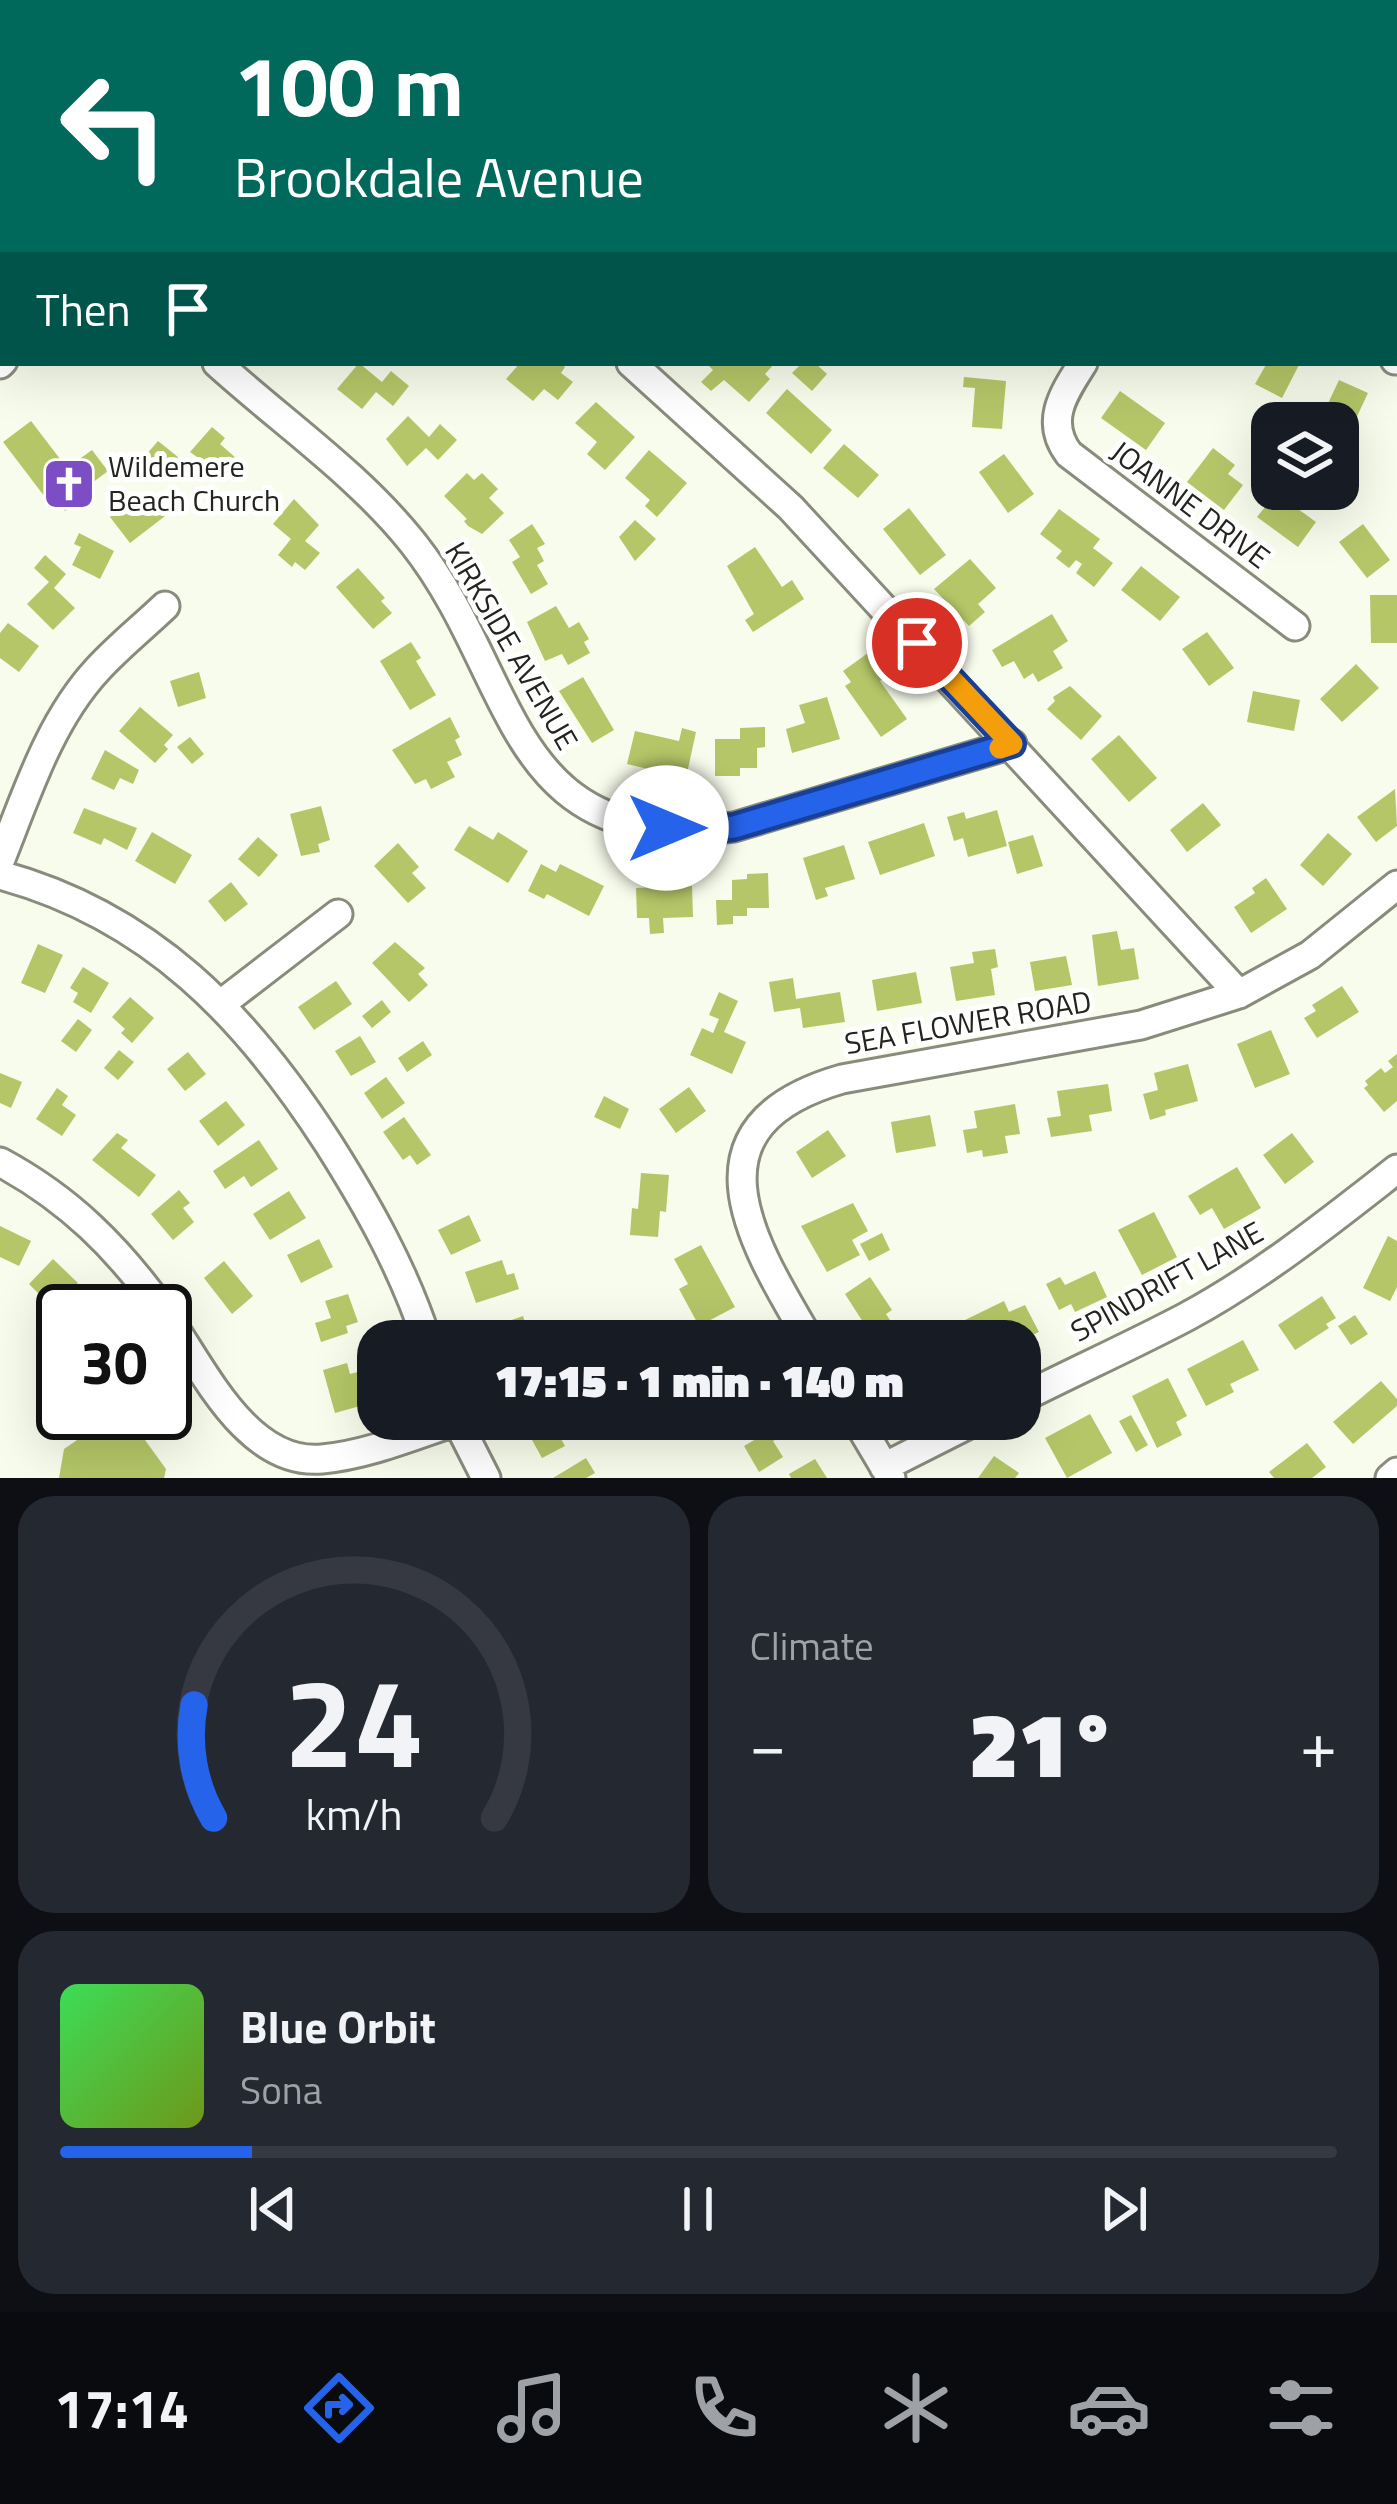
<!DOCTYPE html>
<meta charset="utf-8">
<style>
body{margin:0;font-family:"Titillium Web",sans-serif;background:#242831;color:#f1f3f6;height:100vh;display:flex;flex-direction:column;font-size:45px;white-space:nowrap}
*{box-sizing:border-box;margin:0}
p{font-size:39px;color:#9ea1a6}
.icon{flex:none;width:66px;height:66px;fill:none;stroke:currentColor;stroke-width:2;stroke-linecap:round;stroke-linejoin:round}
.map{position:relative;height:1478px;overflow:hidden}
.details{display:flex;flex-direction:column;gap:18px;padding:18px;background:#0d0f14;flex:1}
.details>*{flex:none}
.guide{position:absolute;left:0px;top:0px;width:1398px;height:366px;box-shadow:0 12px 48px #0002;background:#00695c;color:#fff;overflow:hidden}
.controls{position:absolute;left:1251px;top:402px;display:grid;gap:24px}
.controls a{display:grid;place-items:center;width:108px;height:108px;border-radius:24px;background:#171b24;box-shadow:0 12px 48px #0002;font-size:60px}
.speed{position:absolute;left:36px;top:1284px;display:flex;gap:24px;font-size:60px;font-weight:700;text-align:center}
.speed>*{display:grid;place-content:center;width:156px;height:156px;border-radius:50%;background:#171b24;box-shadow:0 12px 48px #0002;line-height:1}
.speed .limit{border:6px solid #111;border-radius:18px;background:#fff;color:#111}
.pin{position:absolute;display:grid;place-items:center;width:102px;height:102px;color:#fff;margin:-51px;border:6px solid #fff;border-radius:50%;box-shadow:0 3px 12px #0007}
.me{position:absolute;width:132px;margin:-66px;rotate:90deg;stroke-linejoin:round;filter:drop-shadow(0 0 9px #0008)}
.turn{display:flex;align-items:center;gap:42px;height:252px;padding:0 36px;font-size:54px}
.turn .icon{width:156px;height:156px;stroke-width:2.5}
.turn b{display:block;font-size:84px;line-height:102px}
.then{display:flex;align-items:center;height:114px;padding:0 36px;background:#0003;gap:24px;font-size:45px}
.big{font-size:90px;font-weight:800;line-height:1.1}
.details .widget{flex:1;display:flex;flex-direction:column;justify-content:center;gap:18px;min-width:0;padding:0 42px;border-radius:36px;background:#242831}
.details .dial{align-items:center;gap:0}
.dial svg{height:312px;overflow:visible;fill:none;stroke:#363941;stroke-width:7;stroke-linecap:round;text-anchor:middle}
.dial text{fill:#f1f3f6;stroke:none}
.song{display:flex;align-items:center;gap:36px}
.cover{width:144px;height:144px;border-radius:18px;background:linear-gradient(135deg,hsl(130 70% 55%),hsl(80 70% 35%))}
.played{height:12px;border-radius:6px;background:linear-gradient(90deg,#2563eb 15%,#363941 15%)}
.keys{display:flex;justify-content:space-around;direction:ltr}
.heat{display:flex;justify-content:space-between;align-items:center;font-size:66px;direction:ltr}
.details .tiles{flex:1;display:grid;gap:18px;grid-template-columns:1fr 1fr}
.widget:last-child{grid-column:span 2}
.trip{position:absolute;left:357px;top:1320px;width:684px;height:120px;border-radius:36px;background:#171b24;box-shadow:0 12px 48px #0002;font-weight:800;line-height:120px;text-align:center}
.tabs{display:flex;height:192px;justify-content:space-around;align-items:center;background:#090b0e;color:#9ea1a6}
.tabs .icon{width:84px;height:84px}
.tabs .current{color:#2563eb}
.tabs b{font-size:54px;color:#f1f3f6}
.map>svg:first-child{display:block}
</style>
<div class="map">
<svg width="1397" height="1478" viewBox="0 0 1397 1478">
<rect width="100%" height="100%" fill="#f8fcec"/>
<path fill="#b4c668" d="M 359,363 L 382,382 L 391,371 L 409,386 L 393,406 L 376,392 L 362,409 L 337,389 Z
M 520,363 L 560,363 L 565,367 L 561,373 L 573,382 L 558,400 L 544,389 L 533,401 L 506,379 Z
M 712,363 L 775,363 L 765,374 L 770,379 L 749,402 L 724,380 L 711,391 L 701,382 L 713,370 L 709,366 Z
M 802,363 L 815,363 L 827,374 L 812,391 L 792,373 Z
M 1267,363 L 1300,363 L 1282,398 L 1255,384 Z
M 964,377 L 1006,381 L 1002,429 L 972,427 L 975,388 L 963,387 Z
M 1339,380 L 1368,393 L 1353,425 L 1324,412 Z
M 787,389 L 832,430 L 811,454 L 766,413 Z
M 1120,391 L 1165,423 L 1146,450 L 1101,418 Z
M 596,402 L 635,437 L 605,470 L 587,454 L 597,442 L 575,423 Z
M 408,416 L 429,437 L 440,424 L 457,440 L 438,460 L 426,448 L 407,466 L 386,439 Z
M 31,421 L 67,468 L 92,450 L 108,471 L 72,498 L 76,504 L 65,511 L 57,501 L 51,505 L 3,442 Z
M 212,427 L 225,438 L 220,444 L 236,458 L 220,478 L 216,475 L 210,482 L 190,466 L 197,457 L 190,452 Z
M 158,441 L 178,457 L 158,480 L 139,463 Z
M 844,444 L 879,475 L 858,498 L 823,468 Z
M 1213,448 L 1235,465 L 1228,474 L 1243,485 L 1224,510 L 1187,482 Z
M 649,450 L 687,483 L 657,517 L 645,506 L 650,500 L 625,478 Z
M 1004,454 L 1034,494 L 1008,513 L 979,472 Z
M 467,473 L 474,480 L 482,473 L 498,489 L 489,498 L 504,513 L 482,534 L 468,526 L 464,521 L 467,519 L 444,496 Z
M 1276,493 L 1316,522 L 1298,547 L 1257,517 Z
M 154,495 L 169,513 L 130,543 L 110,517 L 121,508 L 125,512 L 134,505 L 136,508 Z
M 294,499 L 319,525 L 305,541 L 320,553 L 305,570 L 295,562 L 292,567 L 278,555 L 291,539 L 273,524 Z
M 909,508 L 946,555 L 920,575 L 883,529 Z
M 1059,509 L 1100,539 L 1093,548 L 1113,563 L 1094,587 L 1076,573 L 1082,564 L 1076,560 L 1069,568 L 1056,558 L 1062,551 L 1040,534 Z
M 635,520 L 656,539 L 635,561 L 619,537 Z
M 532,524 L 545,544 L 537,548 L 544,561 L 537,565 L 548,584 L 531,594 L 512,562 L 520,557 L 509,540 Z
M 1363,524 L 1390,560 L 1367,578 L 1339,542 Z
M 79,533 L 114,551 L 100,579 L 72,565 L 81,547 L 74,544 Z
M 755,547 L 782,587 L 792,580 L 804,599 L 753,632 L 745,620 L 754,614 L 727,566 Z
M 45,555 L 66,574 L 54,588 L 75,608 L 53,630 L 27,604 L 49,582 L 34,568 Z
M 970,559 L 996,588 L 978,604 L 985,612 L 969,626 L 934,589 Z
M 1141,566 L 1180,597 L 1160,621 L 1121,590 Z
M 358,568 L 385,598 L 381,601 L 392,613 L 373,629 L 336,587 Z
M 1370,595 L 1397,595 L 1397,643 L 1371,643 Z
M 556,606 L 569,628 L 579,622 L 589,639 L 584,642 L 590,653 L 568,665 L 562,654 L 545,661 L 527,622 Z
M 1052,614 L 1068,641 L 1053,651 L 1063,668 L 1038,682 L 1033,673 L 1024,679 L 1014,661 L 1002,667 L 992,650 Z
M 8,623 L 39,646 L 19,672 L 0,658 L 0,633 Z
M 1207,632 L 1234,668 L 1209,686 L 1182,649 Z
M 411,642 L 421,658 L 416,661 L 436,695 L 410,710 L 380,661 Z
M 868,653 L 885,677 L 880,681 L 907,719 L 881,737 L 845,686 L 851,682 L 843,671 Z
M 1356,664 L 1379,688 L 1342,722 L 1320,699 Z
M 199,672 L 206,698 L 178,707 L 170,681 Z
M 583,677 L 614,730 L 592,743 L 559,691 Z
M 1070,686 L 1102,716 L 1081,740 L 1047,709 L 1055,701 L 1053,697 Z
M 1253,691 L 1300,700 L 1294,731 L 1247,722 Z
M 827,697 L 840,739 L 792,753 L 786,729 L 805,723 L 799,705 Z
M 140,707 L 173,735 L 164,745 L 168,749 L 155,763 L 119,731 Z
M 450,717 L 460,737 L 455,740 L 462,755 L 447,762 L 455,777 L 431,789 L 426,779 L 415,784 L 392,750 Z
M 765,727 L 765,747 L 757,748 L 757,768 L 740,768 L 740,776 L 715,776 L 715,739 L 740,739 L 740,728 Z
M 682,728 L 696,732 L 686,778 L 627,764 L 635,731 L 679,741 Z
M 1119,735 L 1157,778 L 1129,802 L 1091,759 Z
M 190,737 L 204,754 L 192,764 L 177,747 Z
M 105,750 L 139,770 L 133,784 L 120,778 L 114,790 L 91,779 Z
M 1395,789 L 1397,826 L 1376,842 L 1357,817 Z
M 1203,803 L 1221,825 L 1187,852 L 1170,830 Z
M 321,806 L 330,840 L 318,844 L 320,852 L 301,856 L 290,814 Z
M 84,808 L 137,828 L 127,850 L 104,838 L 101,845 L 73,833 Z
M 997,810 L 1007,846 L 968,857 L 963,838 L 954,841 L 947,817 L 964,812 L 966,819 Z
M 924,823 L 935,856 L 880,875 L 868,842 Z
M 469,826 L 493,840 L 498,832 L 528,851 L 508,883 L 454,850 Z
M 152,832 L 192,855 L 175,884 L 135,861 Z
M 1328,833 L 1352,854 L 1323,886 L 1300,865 Z
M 1033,835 L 1043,866 L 1017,874 L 1008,842 Z
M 258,837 L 278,855 L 259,877 L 238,859 Z
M 398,843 L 419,867 L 412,873 L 426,888 L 408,903 L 374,866 Z
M 844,845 L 855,879 L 825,888 L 828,896 L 816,900 L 803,858 Z
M 541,864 L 556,872 L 560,864 L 604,886 L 589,916 L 547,894 L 544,899 L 528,891 Z
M 768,873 L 769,908 L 747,908 L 747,916 L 733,916 L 733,924 L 717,925 L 716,900 L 732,900 L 732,880 L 747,879 L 747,874 Z
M 1266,878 L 1287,909 L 1251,933 L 1234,907 L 1255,893 L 1252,888 Z
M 231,882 L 248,904 L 225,922 L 208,901 Z
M 692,886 L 693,917 L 663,918 L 664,933 L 650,934 L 649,918 L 637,918 L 636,888 Z
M 1117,931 L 1121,950 L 1134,948 L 1139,979 L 1098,986 L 1092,935 Z
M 395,942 L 425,968 L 418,974 L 428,985 L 409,1002 L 372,963 Z
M 38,944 L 63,955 L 45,993 L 21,983 Z
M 995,949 L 998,967 L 991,969 L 995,995 L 956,1001 L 950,967 L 974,963 L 972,952 Z
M 1066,956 L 1072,985 L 1035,991 L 1030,962 Z
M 83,967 L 109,983 L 91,1013 L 73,1002 L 78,993 L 70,988 Z
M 916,972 L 922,1003 L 877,1011 L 872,980 Z
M 793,978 L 796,999 L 840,992 L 845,1022 L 803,1028 L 800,1008 L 774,1012 L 769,982 Z
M 336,981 L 352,1004 L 314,1030 L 298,1007 Z
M 1342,986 L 1359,1012 L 1317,1038 L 1304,1018 L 1316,1011 L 1312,1005 Z
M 719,992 L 738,1001 L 724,1032 L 746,1042 L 732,1074 L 690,1055 L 702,1028 L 713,1033 L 719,1019 L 709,1015 Z
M 130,997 L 154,1018 L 132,1043 L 121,1033 L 125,1029 L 112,1017 Z
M 382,1000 L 391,1012 L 372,1028 L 362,1016 Z
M 78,1019 L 92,1030 L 76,1052 L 61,1041 Z
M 1271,1030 L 1290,1074 L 1255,1088 L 1237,1044 Z
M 360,1036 L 376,1062 L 351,1076 L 335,1051 Z
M 423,1041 L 432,1055 L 407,1072 L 398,1058 Z
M 119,1050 L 134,1062 L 118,1080 L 104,1068 Z
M 188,1052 L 206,1074 L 185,1091 L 167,1069 Z
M 1397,1054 L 1397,1101 L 1384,1112 L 1364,1088 L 1368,1085 L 1365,1081 L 1381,1068 L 1385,1073 L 1393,1067 L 1388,1061 Z
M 1188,1064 L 1198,1101 L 1165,1110 L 1166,1115 L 1150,1120 L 1143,1094 L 1158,1090 L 1154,1073 Z
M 0,1073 L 22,1082 L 11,1108 L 0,1103 Z
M 386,1077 L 405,1103 L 382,1119 L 364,1093 Z
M 1108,1084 L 1112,1111 L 1089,1115 L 1092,1131 L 1051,1137 L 1047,1118 L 1061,1116 L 1057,1091 Z
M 689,1087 L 706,1111 L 676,1133 L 659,1109 Z
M 57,1088 L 68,1096 L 62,1105 L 76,1115 L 62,1136 L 36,1119 Z
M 604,1096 L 629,1109 L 620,1129 L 594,1117 Z
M 226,1101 L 245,1125 L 218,1146 L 199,1121 Z
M 1015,1104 L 1020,1134 L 1005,1136 L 1008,1153 L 983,1157 L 982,1150 L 967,1153 L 963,1130 L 977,1128 L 974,1111 Z
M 930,1115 L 936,1146 L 896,1153 L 891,1122 Z
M 404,1117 L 431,1155 L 417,1165 L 410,1155 L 403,1160 L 383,1132 Z
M 828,1130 L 846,1156 L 812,1178 L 796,1152 Z
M 117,1133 L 128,1140 L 121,1148 L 156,1175 L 139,1197 L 92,1160 Z
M 1292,1133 L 1314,1162 L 1285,1184 L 1263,1155 Z
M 259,1140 L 278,1169 L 251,1187 L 244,1176 L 225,1189 L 213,1171 Z
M 1237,1167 L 1261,1208 L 1224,1229 L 1212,1208 L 1200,1215 L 1188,1196 Z
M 641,1173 L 669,1175 L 666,1212 L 660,1211 L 658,1237 L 630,1235 L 632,1208 L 638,1209 Z
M 179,1190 L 190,1203 L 183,1208 L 194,1222 L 173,1240 L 151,1214 Z
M 289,1191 L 306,1218 L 270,1240 L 253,1214 Z
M 853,1203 L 868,1231 L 852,1240 L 860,1255 L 827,1272 L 801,1226 Z
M 1154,1212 L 1177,1257 L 1142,1275 L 1118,1230 Z
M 469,1215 L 481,1241 L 451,1255 L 438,1230 Z
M 0,1226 L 31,1241 L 19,1266 L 0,1257 Z
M 882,1233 L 890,1250 L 869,1261 L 860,1244 Z
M 1388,1236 L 1397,1241 L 1397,1287 L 1390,1301 L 1363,1288 Z
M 319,1239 L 333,1267 L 301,1283 L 287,1255 Z
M 701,1245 L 735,1307 L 699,1326 L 679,1289 L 688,1284 L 674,1259 Z
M 53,1259 L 78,1283 L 60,1302 L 48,1290 L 42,1297 L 29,1284 Z
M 502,1260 L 507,1275 L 514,1273 L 519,1289 L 476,1303 L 465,1272 Z
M 224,1261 L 253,1296 L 232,1314 L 204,1278 Z
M 1095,1271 L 1107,1297 L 1075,1312 L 1071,1304 L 1059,1310 L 1046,1284 L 1060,1277 L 1065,1285 Z
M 870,1277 L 892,1310 L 886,1314 L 892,1323 L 872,1336 L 845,1294 Z
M 348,1294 L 358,1322 L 346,1326 L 348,1333 L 321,1342 L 315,1323 L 331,1318 L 325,1301 Z
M 1322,1296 L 1336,1318 L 1326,1324 L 1329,1328 L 1295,1350 L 1278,1325 Z
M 1004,1301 L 1009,1312 L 1025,1305 L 1039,1332 L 1021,1341 L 975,1341 L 965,1320 Z
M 1355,1315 L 1368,1334 L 1351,1345 L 1338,1326 Z
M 523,1316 L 531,1341 L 489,1341 L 485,1329 Z
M 741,1322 L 753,1341 L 718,1341 L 716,1337 Z
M 1243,1340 L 1259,1370 L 1230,1384 L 1234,1392 L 1206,1406 L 1187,1369 Z
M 347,1363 L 350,1374 L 378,1367 L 378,1394 L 358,1399 L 360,1406 L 335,1413 L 323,1370 Z
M 1168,1378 L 1187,1416 L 1176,1422 L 1182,1435 L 1157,1448 L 1132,1396 Z
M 1381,1381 L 1397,1399 L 1397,1406 L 1353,1444 L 1333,1422 Z
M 1090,1414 L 1112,1453 L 1067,1478 L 1045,1438 Z
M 1131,1415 L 1148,1445 L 1136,1452 L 1119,1421 Z
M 550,1419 L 565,1446 L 542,1458 L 527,1431 Z
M 754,1419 L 788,1419 L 794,1429 L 773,1441 L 783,1457 L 759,1472 L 744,1446 L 756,1439 L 749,1428 L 757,1423 Z
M 99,1425 L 137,1429 L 166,1469 L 164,1478 L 59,1478 L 64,1449 Z
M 1307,1443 L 1326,1467 L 1312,1478 L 1274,1478 L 1269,1472 Z
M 994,1456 L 1019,1473 L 1015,1478 L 978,1478 Z
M 586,1458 L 595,1473 L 586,1478 L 553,1478 Z
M 815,1459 L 827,1478 L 791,1478 L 789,1474 Z"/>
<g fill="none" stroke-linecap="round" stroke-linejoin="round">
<g stroke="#898c7d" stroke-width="33">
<path id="minor" d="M 615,0 L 618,3
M 938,0 L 943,3
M 1307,0 L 1312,3
M 325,3 L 328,0
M 1395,58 L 1397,59
M 0,132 L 3,136
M 1395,360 L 1397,360
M 217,363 C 282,422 358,474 413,543 C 520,678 503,854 734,827 L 1012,744
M 631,363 L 791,508 L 1239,994
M 1083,363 C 1064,393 1044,421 1069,454 L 1295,626
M 0,364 L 3,361
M 0,861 C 26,796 49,722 97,670 C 118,647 143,627 165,606
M 0,875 C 151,916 246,1016 328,1143 C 368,1206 404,1270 427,1341
M 221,1004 L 338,914
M 0,1162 C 69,1199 118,1248 163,1311
M 165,1314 C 202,1366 246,1466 322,1459 C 367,1455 415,1435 457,1421
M 810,1341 C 751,1241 679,1126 842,1079 L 1141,1025 L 1239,994 L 1310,955 L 1397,885
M 1020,1399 C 1075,1371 1131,1346 1186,1317 C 1262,1276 1329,1222 1397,1169
M 456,1419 L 486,1478
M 856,1419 L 891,1478
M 884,1467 L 979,1419
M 1390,1478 L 1397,1472"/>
</g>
<use href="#minor" stroke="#fff" stroke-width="27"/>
</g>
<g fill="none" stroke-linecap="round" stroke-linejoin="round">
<g stroke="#184099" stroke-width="30">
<path id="route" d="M 666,828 L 700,831 L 734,827 L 1012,744 L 917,643"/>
</g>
<use href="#route" stroke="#2563eb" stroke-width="21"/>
<path stroke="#f59e0b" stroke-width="21" d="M 952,680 L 1012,744 L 1000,748"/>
</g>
<defs>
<g id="church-square" transform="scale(2.7)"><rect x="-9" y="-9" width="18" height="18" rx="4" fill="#7c4dc5" stroke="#fff"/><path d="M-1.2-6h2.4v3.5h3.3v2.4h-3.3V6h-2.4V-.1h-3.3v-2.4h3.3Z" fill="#fff"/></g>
</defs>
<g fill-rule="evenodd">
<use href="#church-square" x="69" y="484"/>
</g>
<g text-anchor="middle" stroke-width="10" stroke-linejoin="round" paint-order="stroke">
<g font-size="30" fill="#22241e" stroke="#fff" text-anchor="start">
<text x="108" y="477">Wildemere<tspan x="108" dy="34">Beach Church</tspan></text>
</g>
<g font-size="30" fill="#22241e" stroke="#fff">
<text transform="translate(1190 505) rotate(37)" y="10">JOANNE DRIVE</text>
<text transform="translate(511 646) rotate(60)" y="10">KIRKSIDE AVENUE</text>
<text transform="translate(968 1023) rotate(-10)" y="10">SEA FLOWER ROAD</text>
<text transform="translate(1167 1282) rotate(-29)" y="10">SPINDRIFT LANE</text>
</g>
</g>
</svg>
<div class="controls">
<a><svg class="icon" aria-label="layers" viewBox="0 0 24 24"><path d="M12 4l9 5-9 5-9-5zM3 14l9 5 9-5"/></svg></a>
</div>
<div class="speed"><div class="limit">30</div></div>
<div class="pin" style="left:917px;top:643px;background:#d93025"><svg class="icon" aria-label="arrive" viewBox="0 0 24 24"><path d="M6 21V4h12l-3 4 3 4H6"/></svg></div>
<svg class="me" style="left:666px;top:828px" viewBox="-20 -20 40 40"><circle r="19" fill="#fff"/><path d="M0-13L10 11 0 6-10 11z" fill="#2563eb"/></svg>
<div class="trip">17:15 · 1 min · 140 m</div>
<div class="guide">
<div class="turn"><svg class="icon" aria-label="left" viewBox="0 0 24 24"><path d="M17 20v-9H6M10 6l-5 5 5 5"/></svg><div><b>100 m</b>Brookdale Avenue</div></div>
<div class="then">Then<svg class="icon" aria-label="arrive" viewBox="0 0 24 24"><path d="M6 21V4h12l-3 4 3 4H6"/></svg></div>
</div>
</div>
<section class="details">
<div class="tiles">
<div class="widget dial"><svg viewBox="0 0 100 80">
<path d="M14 69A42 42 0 1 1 86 69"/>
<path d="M14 69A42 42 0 0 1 9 40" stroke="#2563eb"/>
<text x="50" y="56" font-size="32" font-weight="700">24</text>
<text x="50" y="72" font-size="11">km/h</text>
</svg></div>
<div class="widget"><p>Climate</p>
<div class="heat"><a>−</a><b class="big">21°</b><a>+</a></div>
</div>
<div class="widget">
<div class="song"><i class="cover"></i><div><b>Blue Orbit</b><p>Sona</p></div></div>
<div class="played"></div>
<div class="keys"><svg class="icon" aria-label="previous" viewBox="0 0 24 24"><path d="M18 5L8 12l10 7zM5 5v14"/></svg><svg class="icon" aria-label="pause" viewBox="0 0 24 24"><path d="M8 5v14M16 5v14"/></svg><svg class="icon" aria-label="next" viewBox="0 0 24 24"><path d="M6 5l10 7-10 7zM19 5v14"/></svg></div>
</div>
</div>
</section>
<nav class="tabs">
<b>17:14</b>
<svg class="icon current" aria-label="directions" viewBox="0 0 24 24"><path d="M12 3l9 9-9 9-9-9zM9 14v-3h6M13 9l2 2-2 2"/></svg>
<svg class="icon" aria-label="music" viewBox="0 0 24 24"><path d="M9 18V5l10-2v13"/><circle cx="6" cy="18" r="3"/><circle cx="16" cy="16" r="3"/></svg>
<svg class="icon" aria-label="phone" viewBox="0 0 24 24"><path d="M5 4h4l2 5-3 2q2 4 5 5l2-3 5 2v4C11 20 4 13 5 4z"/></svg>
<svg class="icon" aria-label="climate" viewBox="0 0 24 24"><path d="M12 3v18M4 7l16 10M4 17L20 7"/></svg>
<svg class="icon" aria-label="car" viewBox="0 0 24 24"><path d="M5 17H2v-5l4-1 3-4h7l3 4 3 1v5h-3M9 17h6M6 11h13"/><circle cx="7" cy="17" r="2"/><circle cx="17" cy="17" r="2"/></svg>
<svg class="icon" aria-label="filters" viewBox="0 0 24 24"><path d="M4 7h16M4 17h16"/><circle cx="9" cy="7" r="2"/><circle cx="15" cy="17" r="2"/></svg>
</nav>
